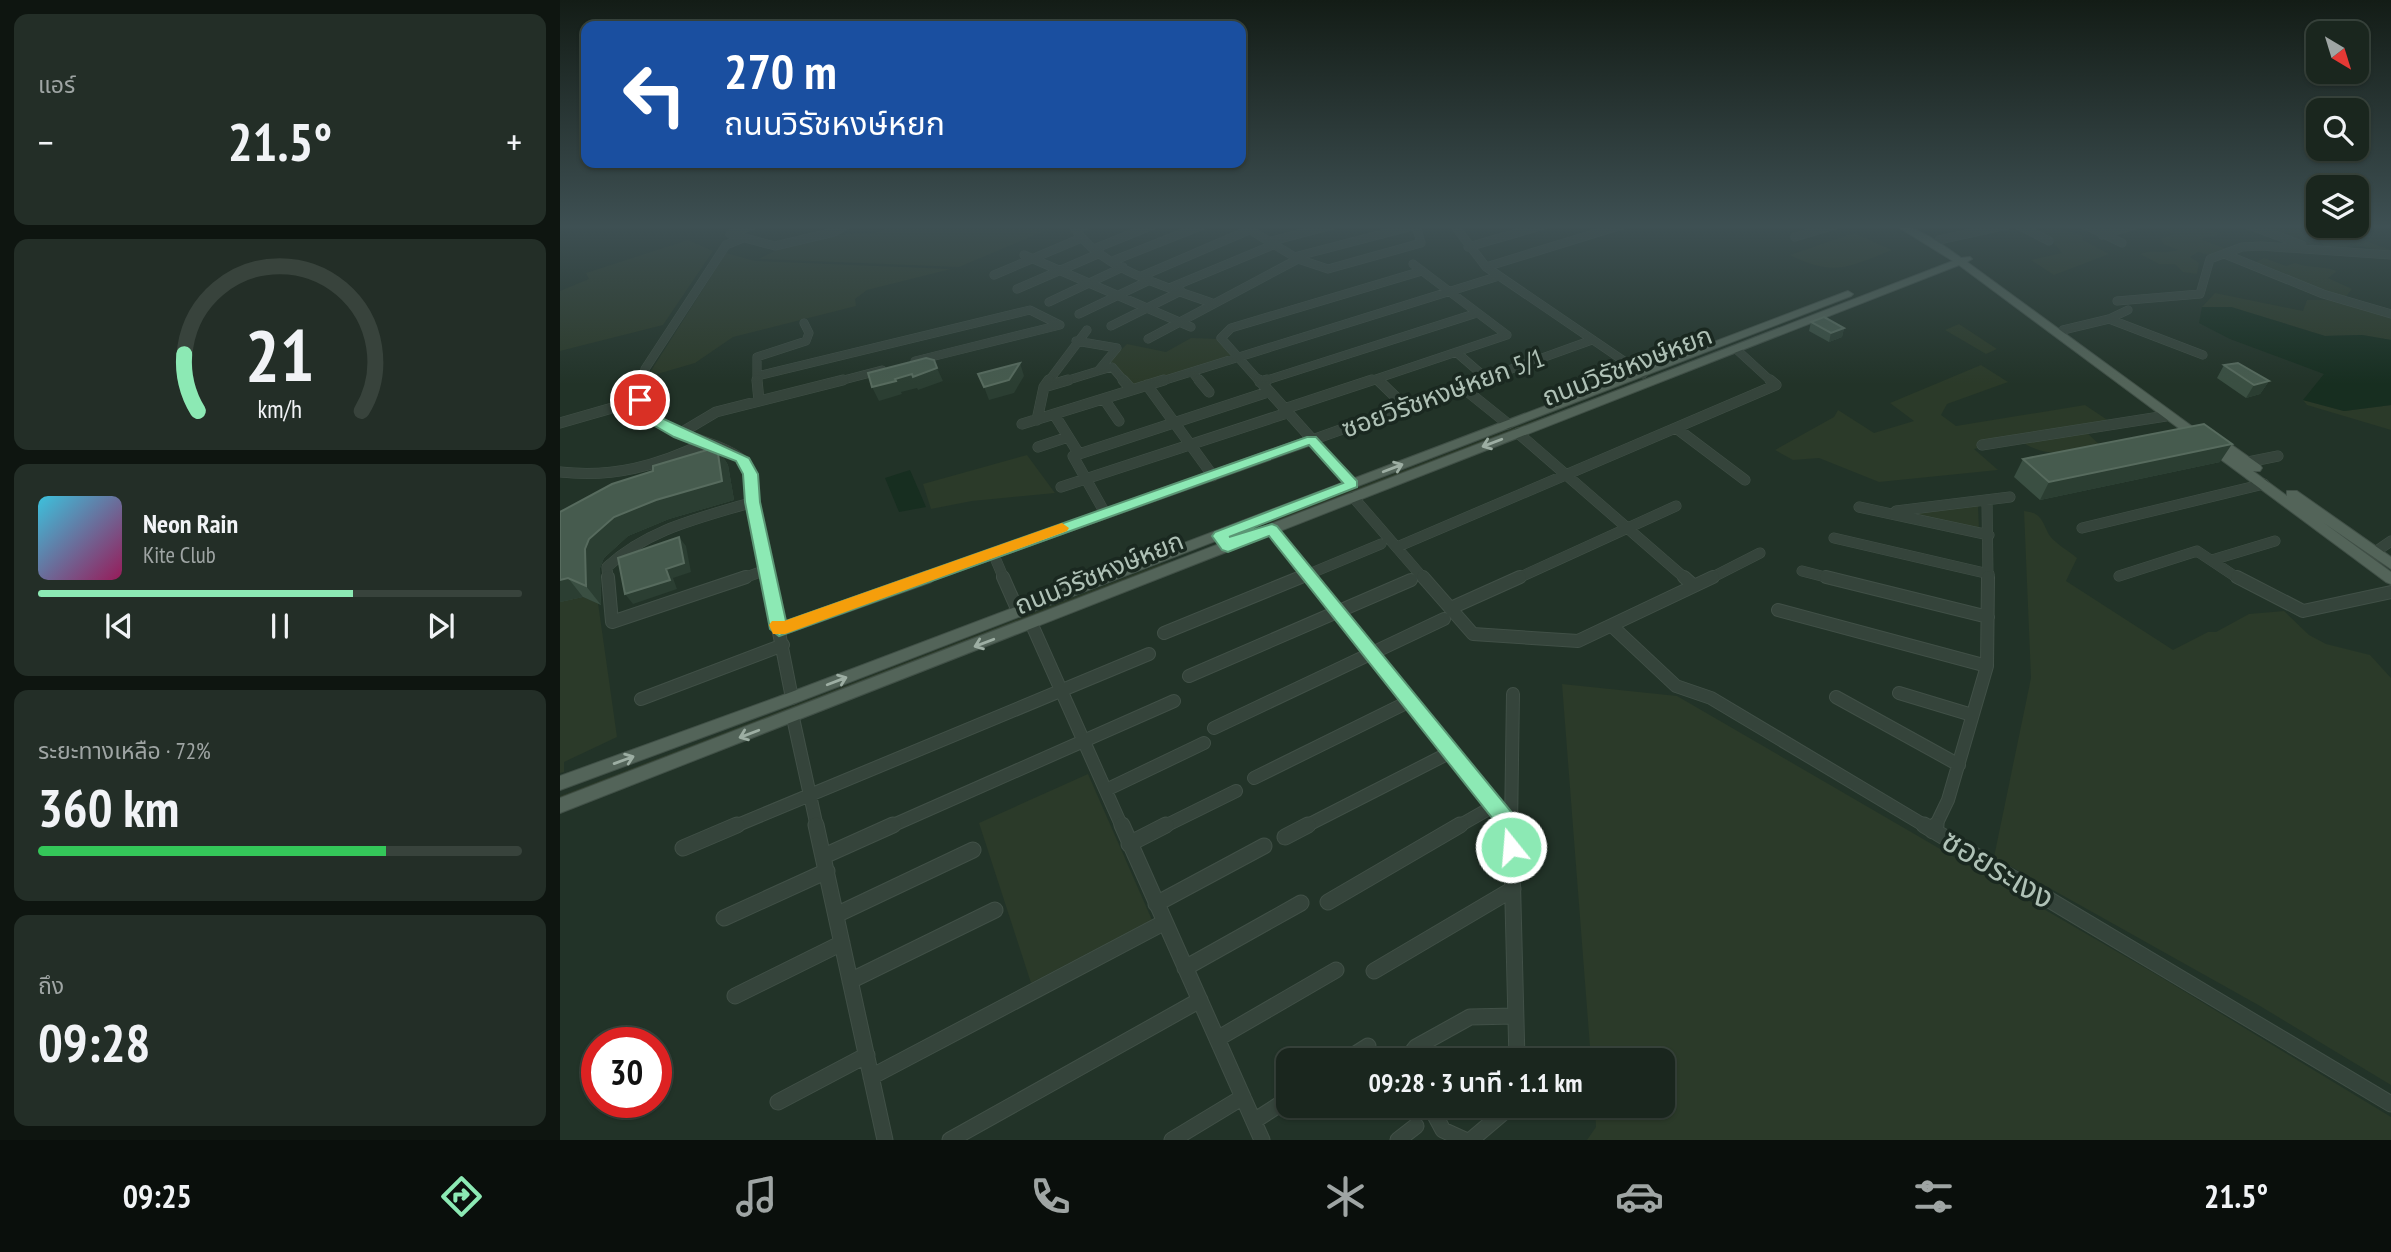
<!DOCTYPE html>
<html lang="th">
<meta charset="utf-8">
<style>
body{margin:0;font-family:"PT Sans Narrow","Noto Sans Thai",sans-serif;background:#232e27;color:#f1f3f6;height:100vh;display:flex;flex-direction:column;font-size:26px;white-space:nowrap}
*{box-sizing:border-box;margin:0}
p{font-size:23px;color:#9fa5a4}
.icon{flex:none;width:38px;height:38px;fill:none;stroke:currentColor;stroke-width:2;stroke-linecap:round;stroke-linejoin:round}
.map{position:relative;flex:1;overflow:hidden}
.sheet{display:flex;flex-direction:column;gap:14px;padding:14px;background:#0e1510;width:560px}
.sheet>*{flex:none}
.guide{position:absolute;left:21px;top:21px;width:665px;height:147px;border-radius:14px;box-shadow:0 2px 5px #0004,0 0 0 2px #38433c;background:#1a4fa0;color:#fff;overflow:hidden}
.needle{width:46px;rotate:142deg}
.buttons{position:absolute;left:1746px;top:21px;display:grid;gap:14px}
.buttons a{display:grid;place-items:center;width:63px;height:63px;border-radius:14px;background:#1a261e;box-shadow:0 2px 5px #0004,0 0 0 2px #38433c;font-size:35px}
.speed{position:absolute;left:21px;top:1027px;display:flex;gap:14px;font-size:35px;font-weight:700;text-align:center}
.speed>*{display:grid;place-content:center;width:91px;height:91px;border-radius:50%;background:#1a261e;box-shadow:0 2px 5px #0004,0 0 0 2px #38433c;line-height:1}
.speed .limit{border:10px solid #d22;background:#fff;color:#111}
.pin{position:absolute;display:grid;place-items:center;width:60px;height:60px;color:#fff;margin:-30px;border:4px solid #fff;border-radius:50%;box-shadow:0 2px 7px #0007}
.me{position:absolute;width:77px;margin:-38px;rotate:343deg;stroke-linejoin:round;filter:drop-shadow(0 0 5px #0008)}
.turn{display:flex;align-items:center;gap:24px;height:147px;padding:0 28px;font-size:32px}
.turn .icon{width:91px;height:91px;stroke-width:2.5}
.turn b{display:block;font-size:49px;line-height:60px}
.big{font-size:52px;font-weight:600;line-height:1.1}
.sheet .widget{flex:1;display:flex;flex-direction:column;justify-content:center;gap:10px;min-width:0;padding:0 24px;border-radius:14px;background:#232e27}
.sheet .dial{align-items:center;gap:0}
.dial svg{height:182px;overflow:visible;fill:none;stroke:#38433c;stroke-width:7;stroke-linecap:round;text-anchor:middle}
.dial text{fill:#f1f3f6;stroke:none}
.song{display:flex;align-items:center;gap:21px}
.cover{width:84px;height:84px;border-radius:10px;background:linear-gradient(135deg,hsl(190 70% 55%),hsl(330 70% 35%))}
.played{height:7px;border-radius:4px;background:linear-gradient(90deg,#8ce9b4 65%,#38433c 65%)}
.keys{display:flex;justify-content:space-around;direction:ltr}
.heat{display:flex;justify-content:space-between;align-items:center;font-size:38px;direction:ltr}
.charge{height:10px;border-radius:5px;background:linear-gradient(90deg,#34c759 72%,#38433c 0)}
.trip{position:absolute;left:716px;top:1048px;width:399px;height:70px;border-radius:14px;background:#1a261e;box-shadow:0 2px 5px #0004,0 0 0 2px #38433c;font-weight:600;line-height:70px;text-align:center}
.tab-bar{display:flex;height:112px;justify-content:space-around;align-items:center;background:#0a0f0c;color:#9fa5a4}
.tab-bar .icon{width:49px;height:49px}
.tab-bar .on{color:#8ce9b4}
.tab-bar b{font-size:32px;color:#f1f3f6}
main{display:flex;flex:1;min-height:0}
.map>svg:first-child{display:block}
</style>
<main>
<section class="sheet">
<div class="widget"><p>แอร์</p>
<div class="heat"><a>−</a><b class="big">21.5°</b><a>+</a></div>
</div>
<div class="widget dial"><svg viewBox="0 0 100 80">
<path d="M14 69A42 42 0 1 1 86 69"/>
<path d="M14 69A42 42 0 0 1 8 44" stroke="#8ce9b4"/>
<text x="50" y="56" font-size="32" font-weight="700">21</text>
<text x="50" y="72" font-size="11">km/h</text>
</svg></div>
<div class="widget">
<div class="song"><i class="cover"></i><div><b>Neon Rain</b><p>Kite Club</p></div></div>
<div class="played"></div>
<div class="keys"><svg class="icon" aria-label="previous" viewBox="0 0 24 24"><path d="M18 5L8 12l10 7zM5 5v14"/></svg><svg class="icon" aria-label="pause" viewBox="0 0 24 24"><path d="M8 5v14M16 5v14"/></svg><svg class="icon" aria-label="next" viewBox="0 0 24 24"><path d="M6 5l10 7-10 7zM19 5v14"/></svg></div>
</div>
<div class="widget"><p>ระยะทางเหลือ · 72%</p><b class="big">360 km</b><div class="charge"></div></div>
<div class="widget"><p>ถึง</p><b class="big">09:28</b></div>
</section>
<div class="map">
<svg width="1831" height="1140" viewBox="0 0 1831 1140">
<rect width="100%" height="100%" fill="#223328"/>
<path fill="#2b3a29" d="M 327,225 L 499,225 L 399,267 L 199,259 C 222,246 250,238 277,235 C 297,232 312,237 330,227 Z
M 1596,225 L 1634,226 L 1664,234 L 1640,239 L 1667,249 L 1653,256 L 1638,252 L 1630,257 L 1639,263 L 1637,274 L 1623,272 L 1615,264 L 1599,264 L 1580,254 C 1594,249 1604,255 1618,250 L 1603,244 L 1600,239 L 1614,234 Z
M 1695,225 L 1779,226 L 1772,229 L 1831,250 L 1831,253 L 1791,244 L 1787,246 L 1794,250 L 1767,249 L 1755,236 L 1741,241 Z
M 1493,227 L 1522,235 L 1523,240 L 1549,254 L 1494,275 L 1471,260 L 1502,253 L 1493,242 L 1477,232 Z
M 1294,233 L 1332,250 C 1289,267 1274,277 1230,255 Z
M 128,240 L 153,251 L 103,325 L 0,351 L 0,291 L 29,279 L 26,273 Z
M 166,253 L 195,261 L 391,269 L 307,290 L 295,299 L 296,306 L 173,337 L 135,363 L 87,377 Z
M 1704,258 L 1726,266 L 1735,263 C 1751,269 1762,265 1777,271 L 1768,278 L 1792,289 L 1784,299 L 1694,263 Z
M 1655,293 L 1743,311 L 1747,300 L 1770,300 L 1831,316 L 1831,340 L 1802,335 L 1765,336 L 1671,307 L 1642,307 Z
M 1399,324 L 1437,349 L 1426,354 L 1385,330 Z
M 631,338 L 659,339 L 675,358 L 574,388 L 550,361 L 567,344 L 606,352 Z
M 1421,365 L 1448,382 L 1387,404 L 1381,415 L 1396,426 L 1525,405 L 1549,421 L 1414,449 L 1438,470 L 1319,482 L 1259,458 L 1233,460 L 1215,450 L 1274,417 L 1278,410 L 1314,433 L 1354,421 L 1330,403 Z
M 1743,400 L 1784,411 L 1831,405 L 1831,430 L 1747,405 Z
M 1008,409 L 761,506 L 691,529 L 962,425 Z
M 1525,431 L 1541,446 C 1514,453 1485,459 1461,441 Z
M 467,455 L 495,493 L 412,501 L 371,509 L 363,484 Z
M 1418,506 L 1419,530 L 1347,512 Z
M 1464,511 C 1484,513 1482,524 1490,536 C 1496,544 1509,551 1517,558 L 1506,581 L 1613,650 L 1648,632 L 1656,632 L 1689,614 L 1724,611 L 1749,635 L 1766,644 L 1810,655 L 1831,678 L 1831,1085 L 1700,1006 L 1434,857 L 1471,678 Z
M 620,559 L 0,800 L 0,796 L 598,565 Z
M 23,597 L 38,603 L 57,737 L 4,762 L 4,772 L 0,773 L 0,601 Z
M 1002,684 L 1117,696 L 1599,976 L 1831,1117 L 1831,1140 L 1027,1140 L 1036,1127 L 1035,1106 L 1102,1106 L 1102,1060 L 1031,1060 Z
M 528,774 L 592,920 L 471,983 L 419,823 Z"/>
<path fill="#172e20" d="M 1642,307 L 1671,307 L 1765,336 L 1802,335 L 1831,340 L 1831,405 L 1784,411 L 1743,400 L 1764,374 L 1670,339 L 1639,323 Z
M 350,470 L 366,507 L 339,512 L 325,478 Z"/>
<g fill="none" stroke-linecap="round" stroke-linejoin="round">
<g stroke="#415047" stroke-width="9">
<path id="minor-far3" d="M 527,225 L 515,229 C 543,270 607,287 652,303
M 682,225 L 738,259 L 768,269 L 861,243 L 856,225
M 894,225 L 926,267 L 1083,374
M 1458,225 L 1489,241
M 1525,225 L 1562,243
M 1689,225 L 1742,245
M 170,234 L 215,246 L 274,232 L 286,225
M 170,234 L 193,225
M 1542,235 L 1575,225
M 1235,237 L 1275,225
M 1379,240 L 1447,225
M 708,242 L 773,225
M 908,247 L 984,225
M 534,249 L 593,225
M 464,255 L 631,327
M 1667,255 L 1763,294 L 1831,314
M 734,257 L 857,225
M 555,260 L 643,225
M 853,264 L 947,335
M 926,267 L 1062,225
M 434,275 L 519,239
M 582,276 L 689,230
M 612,287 L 713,245
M 457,289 L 540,253
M 1557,301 L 1640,294 L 1650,259 L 1682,247 L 1701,246 L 1831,255
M 489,302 L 563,267
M 519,314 L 590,280
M 1549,319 L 1643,355
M 551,326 L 621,291
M 1503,330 L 1549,319 L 1568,310
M 588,339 L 738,259
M 516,341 L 557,348 L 538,371 L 552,367 L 565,382
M 1176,349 L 1212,382
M 896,352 L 926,378
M 632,372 L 640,382
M 197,376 L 197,357 L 246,341 L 249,333 L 244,323
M 817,379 L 820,382
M 81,382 L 85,369 L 166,245 L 183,238
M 197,382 L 197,376 L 470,310 L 500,325 L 355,361
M 276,382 L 322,370
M 488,382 L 527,330
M 502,382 L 538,371
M 599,382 L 939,276
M 700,382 L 661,338 L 671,328 L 862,271
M 701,382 L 917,313
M 807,382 L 947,335
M 915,382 L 1032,340"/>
</g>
<g stroke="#415047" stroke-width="11">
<path id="minor-far2" d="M 82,380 C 66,433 152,435 181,459 C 192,468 204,558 208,579
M 197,380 L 199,401
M 563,380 L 572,390
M 639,380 L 649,392
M 699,380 L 792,484
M 818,380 L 846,407
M 700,382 L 707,380
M 587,385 L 653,476
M 484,387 L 508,380
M 902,387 L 948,424
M 544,399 L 559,421
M 724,409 L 812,380
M 494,414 L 519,454
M 477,420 L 484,387 L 489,380
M 0,423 L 80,400
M 462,424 L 604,380
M 1116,428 L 1185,480
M 958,433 L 1126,579
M 119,434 L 156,412 L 283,380
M 1422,445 L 1606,416
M 478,447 L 508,437
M 1688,462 L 1718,456
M 0,472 C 53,478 97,466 145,443
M 501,487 L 727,413
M 793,497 L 864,579
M 1427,500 L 1428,579
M 1299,507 L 1429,535
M 1336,511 L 1450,497
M 545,513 L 513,456 L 708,392
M 1522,528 L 1704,484
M 712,529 L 752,579
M 1274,538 L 1429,574
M 837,547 L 1216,385 L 1210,380
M 1815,552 L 1831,541
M 433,553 L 444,579
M 1652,560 L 1715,541
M 1242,571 L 1273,579
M 1559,576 L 1637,551 L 1679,579
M 48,579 L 47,567 C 88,529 140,518 193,502
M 181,579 L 206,570
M 363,579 L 920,380
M 737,579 L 821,544
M 956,579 L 1116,506
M 1149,579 L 1200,553"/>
</g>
<g stroke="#415047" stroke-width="14">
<path id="minor-far1" d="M 48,577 L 52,622 L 186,577
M 208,577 L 232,698
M 443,577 L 458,611
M 750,577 L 951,826
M 863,577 L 913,634 L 1018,641 L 1153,577
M 1124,577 L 1133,585
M 1266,577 L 1428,617
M 1677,577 L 1743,611 L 1831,592
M 891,608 L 960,577
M 1218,610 L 1427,666
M 472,625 L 562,827
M 1053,627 L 1116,686 L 1151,698 L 1367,827
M 219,630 L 368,577
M 604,633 L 741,577
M 629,676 L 851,580
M 1339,693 L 1412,715
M 1276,697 L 1399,765
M 81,699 L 223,645
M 233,718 L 257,827
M 654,728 L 884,619
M 694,778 L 848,702
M 546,790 L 644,743
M 173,827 L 589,654
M 329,827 L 614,701
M 603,827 L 676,791
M 744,827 L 889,753
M 897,827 L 934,806
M 951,827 L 953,694
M 1375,827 L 1388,800 L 1427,666 L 1428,577"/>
</g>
<g stroke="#415047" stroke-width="17">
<path id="minor" d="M 256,825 L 325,1140
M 562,825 L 702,1140
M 951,825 L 957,1060
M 1364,825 L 1831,1104
M 1373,831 L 1376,825
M 725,837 L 748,825
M 569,844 L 606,825
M 123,848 L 177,825
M 264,856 L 333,825
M 768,902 L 900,825
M 596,904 L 704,846
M 276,915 L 413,850
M 164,918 L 267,871
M 625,968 L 741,903
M 814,971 L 953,889
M 290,981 L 435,910
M 175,996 L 282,943
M 657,1039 L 776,970
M 786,1060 L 808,1046
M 846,1060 L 856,1047 L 910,1017 L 954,1016
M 311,1077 L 605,922
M 218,1102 L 307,1055
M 870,1106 L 883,1130 L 905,1140
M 694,1121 L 728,1099
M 390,1140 L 640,1000
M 612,1140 L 683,1097
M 838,1140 L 856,1126
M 911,1140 L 951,1106"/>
</g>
<g stroke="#415047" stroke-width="2">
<path id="major" d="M 1335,225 C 1354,224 1385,246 1401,258 L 1410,257 L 1412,259 L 1407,262 L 1652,441 L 1654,438 L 1662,438 L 1700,465 L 1702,468 L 1700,471 L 1693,471 L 1727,496 L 1727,491 L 1737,491 L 1831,557 L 1831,569 L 1764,523 L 1831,572 L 1831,584 L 1826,582 L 1399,265 L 0,813 L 0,798 L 1393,261 Z
M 1288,291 L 1293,294 L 1291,296 L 238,702 L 0,790 L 0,776 L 226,694 Z"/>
</g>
<use href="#minor-far3" stroke="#35443b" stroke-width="8"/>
<use href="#minor-far2" stroke="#35443b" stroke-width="10"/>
<use href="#minor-far1" stroke="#35443b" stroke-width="12"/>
<use href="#minor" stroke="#35443b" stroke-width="15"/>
<use href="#major" fill="#536459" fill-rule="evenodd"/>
</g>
<path fill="#3a4f42" d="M 1251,322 L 1284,328 L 1282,337 L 1269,342 L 1249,331 Z
M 1664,365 L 1709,381 L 1700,394 L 1686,398 L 1657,378 Z
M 157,447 L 168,465 L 174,500 L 109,519 L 68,536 L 44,558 L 40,568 L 41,605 L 23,597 L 0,602 L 0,512 L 93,471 Z
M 1463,459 L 1660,462 L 1480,500 L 1454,477 Z"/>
<path fill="#2b3e32" d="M 1284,328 L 1282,337 L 1269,342 L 1271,333 Z
M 460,363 L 464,376 L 454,393 L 429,400 L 424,387 Z
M 377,368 L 383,381 L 358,390 L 357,388 L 341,392 L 342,394 L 319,401 L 312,387 L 335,379 Z
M 1709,381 L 1700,394 L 1686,398 L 1694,385 Z
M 1672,444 L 1660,462 L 1480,500 L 1489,482 Z
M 157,447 L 168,465 L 174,500 L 109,519 L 68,536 L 44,558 L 40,568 L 41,605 L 26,586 L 25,549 L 29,539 L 54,517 Z
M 119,537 L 126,546 L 131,572 L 113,578 L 117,589 L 73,604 L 65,594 L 106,569 Z
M 8,578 L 23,597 L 0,602 L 0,580 Z"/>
<path fill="#465b4e" stroke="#576b5e" stroke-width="2" d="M 1264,317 L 1284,328 L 1271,333 L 1251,322 Z
M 366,358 L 374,360 L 377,368 L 353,377 L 352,374 L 335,379 L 336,381 L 312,387 L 308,373 Z
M 460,363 L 449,380 L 424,387 L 418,374 Z
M 1678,363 L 1709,381 L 1694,385 L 1664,365 Z
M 1644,424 L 1672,444 L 1489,482 L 1463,459 Z
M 157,447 L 162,481 L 96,500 L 54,517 L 29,539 L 25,549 L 26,586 L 8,578 L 0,580 L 0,512 L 52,484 L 93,471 L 93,466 Z
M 119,537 L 124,563 L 106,569 L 110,580 L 65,594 L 58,558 Z"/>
<defs><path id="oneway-shaft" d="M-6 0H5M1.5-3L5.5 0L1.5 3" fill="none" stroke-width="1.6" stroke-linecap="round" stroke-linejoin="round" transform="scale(1.75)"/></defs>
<g stroke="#9daea3">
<use href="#oneway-shaft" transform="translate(932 443) rotate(159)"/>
<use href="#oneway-shaft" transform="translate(833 468) rotate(-21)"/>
<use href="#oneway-shaft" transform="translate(424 643) rotate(159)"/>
<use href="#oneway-shaft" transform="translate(277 681) rotate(-21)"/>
<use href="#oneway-shaft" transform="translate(189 734) rotate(159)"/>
<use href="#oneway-shaft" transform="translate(64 760) rotate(-20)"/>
</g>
<linearGradient id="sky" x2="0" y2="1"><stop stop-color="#131c16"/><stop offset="0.59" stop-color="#3e5053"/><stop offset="1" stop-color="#3e5053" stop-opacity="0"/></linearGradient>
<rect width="1831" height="384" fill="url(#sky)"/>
<path fill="#8ce9b4" stroke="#5b9775" stroke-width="2" d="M 76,397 L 85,397 L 97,416 L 189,458 L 198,474 L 200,502 L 226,621 L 747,437 L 756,437 L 797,481 L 797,487 L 669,537 L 712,524 L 717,526 L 958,820 L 962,847 L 959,853 L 951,856 L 944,853 L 940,828 L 709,536 L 668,552 L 662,550 L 652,536 L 655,532 L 783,483 L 749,445 L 219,636 L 210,629 L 185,502 L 183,474 L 176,461 L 114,437 L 88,422 L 74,400 Z"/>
<path fill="#f59e0b" d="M 502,523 L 509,528 L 507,531 L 225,634 L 213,634 L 209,625 L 212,621 L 224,621 Z"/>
<g text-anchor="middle" stroke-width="7" stroke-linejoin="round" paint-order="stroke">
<g font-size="26" fill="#afc1b6" stroke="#1a2820">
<text transform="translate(1067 366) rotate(-21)" y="9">ถนนวิรัชหงษ์หยก</text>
<text transform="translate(883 393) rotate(-20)" y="9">ซอยวิรัชหงษ์หยก 5/1</text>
<text transform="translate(539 573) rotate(-22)" y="9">ถนนวิรัชหงษ์หยก</text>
</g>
<g font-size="32" fill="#afc1b6" stroke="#1a2820">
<text transform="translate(1438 869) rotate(31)" y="11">ซอยระเงง</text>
</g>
</g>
</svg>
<div class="buttons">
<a><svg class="needle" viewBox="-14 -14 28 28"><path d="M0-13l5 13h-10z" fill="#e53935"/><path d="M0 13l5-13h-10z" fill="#9fa5a4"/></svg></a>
<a><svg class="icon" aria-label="search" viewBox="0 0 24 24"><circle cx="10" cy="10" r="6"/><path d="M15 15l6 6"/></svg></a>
<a><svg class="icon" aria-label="layers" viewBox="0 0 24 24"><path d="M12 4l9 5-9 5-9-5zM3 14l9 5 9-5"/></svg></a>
</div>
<div class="speed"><div class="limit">30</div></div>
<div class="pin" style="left:80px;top:400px;background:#d93025"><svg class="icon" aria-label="arrive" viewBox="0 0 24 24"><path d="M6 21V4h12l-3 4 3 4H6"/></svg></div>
<svg class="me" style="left:951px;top:847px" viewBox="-20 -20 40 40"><circle r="17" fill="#8ce9b4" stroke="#fff" stroke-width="3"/><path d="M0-11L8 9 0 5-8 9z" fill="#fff"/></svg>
<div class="trip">09:28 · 3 นาที · 1.1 km</div>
<div class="guide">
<div class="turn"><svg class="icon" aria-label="left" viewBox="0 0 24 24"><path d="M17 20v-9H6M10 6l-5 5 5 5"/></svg><div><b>270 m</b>ถนนวิรัชหงษ์หยก</div></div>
</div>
</div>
</main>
<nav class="tab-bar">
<b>09:25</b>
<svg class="icon on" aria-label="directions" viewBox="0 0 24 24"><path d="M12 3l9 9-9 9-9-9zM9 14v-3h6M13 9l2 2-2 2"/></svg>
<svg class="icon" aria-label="music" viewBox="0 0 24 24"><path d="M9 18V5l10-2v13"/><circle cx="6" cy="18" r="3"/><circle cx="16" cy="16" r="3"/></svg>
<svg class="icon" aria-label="phone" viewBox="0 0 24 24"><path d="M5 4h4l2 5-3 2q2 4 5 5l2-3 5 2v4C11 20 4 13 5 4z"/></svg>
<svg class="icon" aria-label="climate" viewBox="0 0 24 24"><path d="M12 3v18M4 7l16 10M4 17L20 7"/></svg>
<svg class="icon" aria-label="car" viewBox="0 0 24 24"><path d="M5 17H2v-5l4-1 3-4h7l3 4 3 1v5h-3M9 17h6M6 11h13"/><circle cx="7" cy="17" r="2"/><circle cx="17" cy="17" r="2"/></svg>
<svg class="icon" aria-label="filters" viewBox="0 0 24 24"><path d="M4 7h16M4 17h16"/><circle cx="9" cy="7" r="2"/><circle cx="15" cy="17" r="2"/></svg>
<b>21.5°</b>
</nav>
